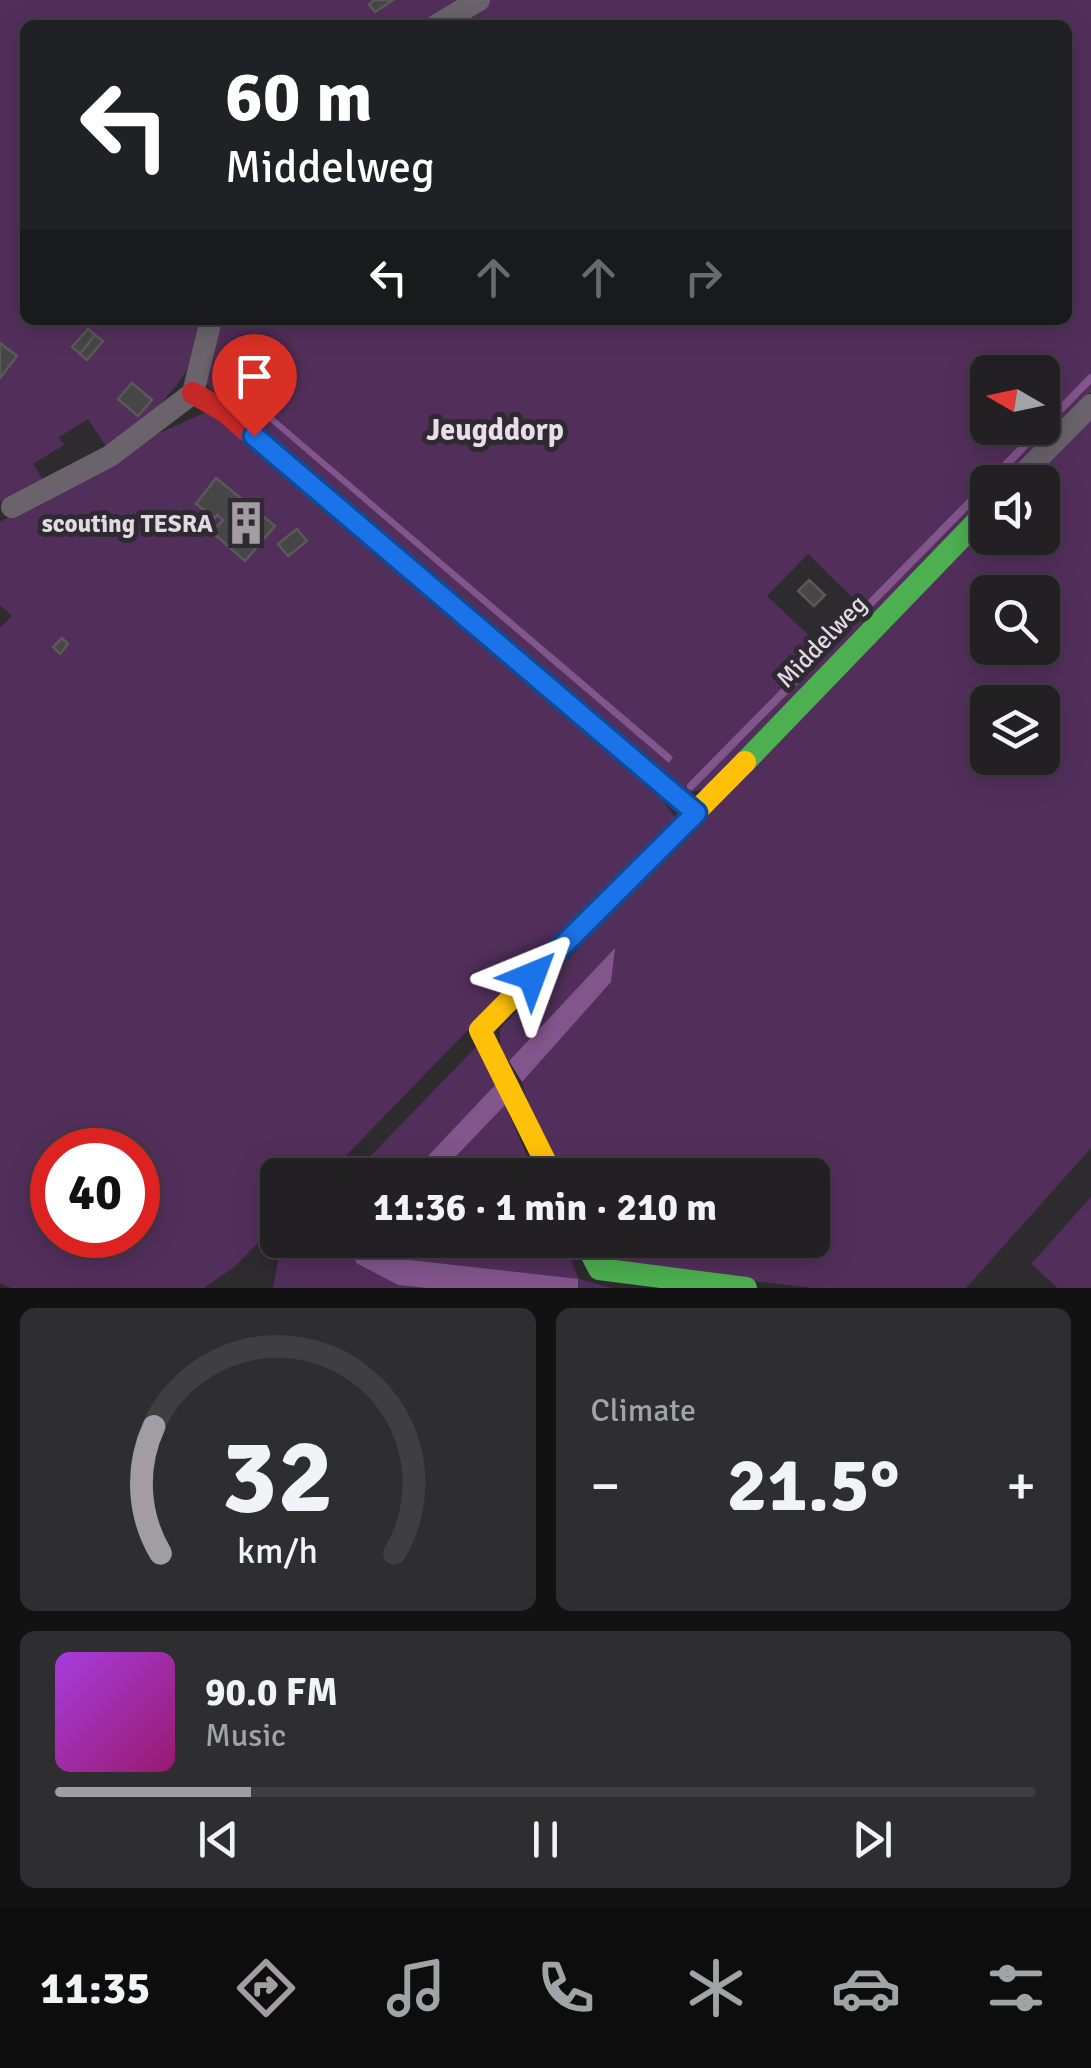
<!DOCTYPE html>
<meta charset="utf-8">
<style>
body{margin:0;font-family:Signika,sans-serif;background:#2e2d30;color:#f1f3f6;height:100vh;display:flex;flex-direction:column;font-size:38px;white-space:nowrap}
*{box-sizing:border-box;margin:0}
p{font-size:32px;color:#a2a3a6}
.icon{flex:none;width:55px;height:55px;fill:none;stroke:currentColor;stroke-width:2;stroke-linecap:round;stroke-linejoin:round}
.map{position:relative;height:1288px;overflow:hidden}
.side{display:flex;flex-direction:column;gap:20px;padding:20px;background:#131213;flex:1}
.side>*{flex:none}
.banner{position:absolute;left:20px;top:20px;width:1052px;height:305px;border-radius:15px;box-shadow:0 5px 25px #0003,0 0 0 2px #3f3e41;background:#202124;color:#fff;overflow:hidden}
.needle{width:65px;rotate:279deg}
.fabs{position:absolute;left:970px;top:355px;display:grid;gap:20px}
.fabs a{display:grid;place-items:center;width:90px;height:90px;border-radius:15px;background:#222023;box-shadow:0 5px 25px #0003,0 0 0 2px #3f3e41;font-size:50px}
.speed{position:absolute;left:30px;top:1128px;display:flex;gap:20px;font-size:50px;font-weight:700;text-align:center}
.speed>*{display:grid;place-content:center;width:130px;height:130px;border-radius:50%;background:#222023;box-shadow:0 5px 25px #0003,0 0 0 2px #3f3e41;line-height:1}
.speed .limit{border:15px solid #d22;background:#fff;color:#111}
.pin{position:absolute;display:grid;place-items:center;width:85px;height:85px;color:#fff;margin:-102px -42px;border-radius:50% 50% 50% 0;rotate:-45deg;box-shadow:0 0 10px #0007}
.pin .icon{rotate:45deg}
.me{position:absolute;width:110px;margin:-55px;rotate:44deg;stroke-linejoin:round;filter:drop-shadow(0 0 8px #0008)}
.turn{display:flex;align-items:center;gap:35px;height:210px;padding:0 40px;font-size:45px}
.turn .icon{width:130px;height:130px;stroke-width:2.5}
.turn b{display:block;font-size:70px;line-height:85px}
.lanes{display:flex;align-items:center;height:95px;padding:0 40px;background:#0003;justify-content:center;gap:50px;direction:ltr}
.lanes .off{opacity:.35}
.big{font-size:75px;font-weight:800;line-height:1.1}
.side .widget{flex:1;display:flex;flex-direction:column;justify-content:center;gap:15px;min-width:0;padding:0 35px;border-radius:15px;background:#2e2d30}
.side .dial{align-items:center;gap:0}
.dial svg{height:260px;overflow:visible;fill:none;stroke:#3f3e41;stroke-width:7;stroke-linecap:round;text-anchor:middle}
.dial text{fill:#f1f3f6;stroke:none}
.song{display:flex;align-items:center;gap:30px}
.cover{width:120px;height:120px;border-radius:15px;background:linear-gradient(135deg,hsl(280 70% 55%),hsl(320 70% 35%))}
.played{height:10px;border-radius:5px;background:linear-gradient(90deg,#a19da3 20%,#3f3e41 20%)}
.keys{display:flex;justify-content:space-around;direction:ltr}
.heat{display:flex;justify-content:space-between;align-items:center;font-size:55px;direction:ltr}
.side .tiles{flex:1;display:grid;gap:20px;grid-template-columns:1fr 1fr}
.widget:last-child{grid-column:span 2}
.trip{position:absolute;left:260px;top:1158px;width:570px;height:100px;border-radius:15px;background:#222023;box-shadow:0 5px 25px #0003,0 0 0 2px #3f3e41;font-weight:800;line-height:100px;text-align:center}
.tab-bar{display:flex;height:160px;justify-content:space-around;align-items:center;background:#0e0d0e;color:#a2a3a6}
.tab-bar .icon{width:70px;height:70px}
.tab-bar .active{color:#a19da3}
.tab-bar b{font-size:45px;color:#f1f3f6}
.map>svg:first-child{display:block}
</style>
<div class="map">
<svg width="1091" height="1288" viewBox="0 0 1091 1288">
<rect width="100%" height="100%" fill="#2e2b2f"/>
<path fill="#522f5b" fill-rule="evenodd" d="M 0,0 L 467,0 L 426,25 L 25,25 L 25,320 L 200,320 L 187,369 L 180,381 L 148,419 L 109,451 L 88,419 L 59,437 L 64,445 L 33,464 L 45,483 L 0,502 Z
M 491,0 L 1091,0 L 1091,392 L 1002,482 L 988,482 L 987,497 L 704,789 L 688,793 L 209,387 L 204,378 L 215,320 L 1068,320 L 1068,25 L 560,25 L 556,20 L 548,25 L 449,25 ZM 988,372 L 1042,372 L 1042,428 L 988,428 ZM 808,554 L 861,606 L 819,645 L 767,596 Z
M 209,411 L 649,783 L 675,817 L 327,1175 L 278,1175 L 277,1224 L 234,1267 L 204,1288 L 11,1288 L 0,1283 L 0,628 L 12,616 L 0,605 L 0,522 L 155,435 ZM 52,1150 L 138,1150 L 138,1235 L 52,1235 Z
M 1091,418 L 1091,1148 L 966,1288 L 815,1288 L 583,1262 L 574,1240 L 812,1240 L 812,1175 L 549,1175 L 522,1082 L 611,982 L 614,950 L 509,1061 L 500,1050 L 500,1029 L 987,523 L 988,538 L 1042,538 L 1042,482 L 1027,482 ZM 988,592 L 1042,592 L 1042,648 L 988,648 ZM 988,702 L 1042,702 L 1042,758 L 988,758 Z
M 478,1045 L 496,1084 L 410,1175 L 352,1175 Z
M 505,1105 L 535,1175 L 438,1175 Z
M 1091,1197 L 1091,1288 L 1058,1288 L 1031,1264 Z
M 290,1240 L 352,1240 L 356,1263 L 398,1285 L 427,1288 L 273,1288 L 280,1251 Z
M 384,1240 L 562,1240 L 579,1279 L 612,1288 L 578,1288 L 578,1280 L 401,1259 L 383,1255 Z"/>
<path fill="#82568d" d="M 216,368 L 673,757 L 669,763 L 212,372 Z
M 615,948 L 611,982 L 522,1082 L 509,1061 Z
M 496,1084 L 505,1105 L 438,1175 L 410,1175 Z
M 352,1240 L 384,1240 L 384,1255 L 401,1259 L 578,1279 L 578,1288 L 427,1288 L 398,1285 L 356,1263 Z"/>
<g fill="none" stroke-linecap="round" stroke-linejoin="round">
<path stroke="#82568d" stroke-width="8" d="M 989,482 L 1091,378
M 851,623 L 988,484
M 691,786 L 824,651"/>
</g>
<path fill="#474646" stroke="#595958" stroke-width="2.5" d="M 375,0 L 393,0 L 375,12 L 369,4 Z
M 88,329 L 95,335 L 80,354 L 72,347 Z
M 95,335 L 103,341 L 87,360 L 80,354 Z
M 0,343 L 17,356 L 0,378 Z
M 132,383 L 152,400 L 138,416 L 118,399 Z
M 216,478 L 275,526 L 245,561 L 212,532 L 223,520 L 217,515 L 215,518 L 196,504 Z
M 297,529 L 307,541 L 288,556 L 278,544 Z
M 809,580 L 825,595 L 814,606 L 798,591 Z
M 62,638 L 68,644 L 60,654 L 53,647 Z"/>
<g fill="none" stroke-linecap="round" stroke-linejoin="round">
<path stroke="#6a636b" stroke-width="22" d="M 437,25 L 479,0
M 1015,482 L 1091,405
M 12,507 L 110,456 L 193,393 L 211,320"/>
<path stroke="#4caf50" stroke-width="22" d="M 494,641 L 696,813
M 745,762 L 988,510
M 584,1240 L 599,1269 L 746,1288"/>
<path stroke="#ffc107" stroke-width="22" d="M 552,1175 L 480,1030 L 745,762"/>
<path stroke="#c62828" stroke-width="22" d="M 193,393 L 224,411 L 494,641"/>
</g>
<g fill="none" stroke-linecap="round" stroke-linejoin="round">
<g stroke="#114b97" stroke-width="25">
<path id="route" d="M 254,436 L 696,813 L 532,976"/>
</g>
<use href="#route" stroke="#1a73e8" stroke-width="18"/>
</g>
<defs>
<g id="building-bare" transform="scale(3.45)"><path d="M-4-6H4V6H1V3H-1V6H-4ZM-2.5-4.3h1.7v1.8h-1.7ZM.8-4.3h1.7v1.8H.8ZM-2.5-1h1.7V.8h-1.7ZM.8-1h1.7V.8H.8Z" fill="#a19da3" stroke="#2f2931" stroke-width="2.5" paint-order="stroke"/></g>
</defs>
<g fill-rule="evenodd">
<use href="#building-bare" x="246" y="523"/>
</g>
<g text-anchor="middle" stroke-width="10" stroke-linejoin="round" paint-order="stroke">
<g font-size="25" font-weight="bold" fill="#dfdbe1" stroke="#2f2931" text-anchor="end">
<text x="213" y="532">scouting TESRA</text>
</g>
<g font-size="25" fill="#dfdbe1" stroke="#2f2931">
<text transform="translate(821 641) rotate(-46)" y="9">Middelweg</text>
</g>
<g font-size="30" font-weight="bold" fill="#e7dee9" stroke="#2f2931">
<text x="495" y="440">Jeugddorp</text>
</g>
</g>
</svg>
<div class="fabs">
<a><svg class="needle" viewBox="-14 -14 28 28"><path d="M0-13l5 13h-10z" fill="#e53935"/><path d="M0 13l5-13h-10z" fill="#a2a3a6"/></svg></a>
<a><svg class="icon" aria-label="sound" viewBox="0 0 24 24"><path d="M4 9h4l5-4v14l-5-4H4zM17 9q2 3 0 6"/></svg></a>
<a><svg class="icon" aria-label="search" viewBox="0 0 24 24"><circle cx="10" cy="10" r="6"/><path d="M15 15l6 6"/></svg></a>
<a><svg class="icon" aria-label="layers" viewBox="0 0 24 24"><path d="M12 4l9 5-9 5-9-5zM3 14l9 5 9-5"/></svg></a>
</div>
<div class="speed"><div class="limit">40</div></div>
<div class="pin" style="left:254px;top:436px;background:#d93025"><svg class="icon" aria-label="arrive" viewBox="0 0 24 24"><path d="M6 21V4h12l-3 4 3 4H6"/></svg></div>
<svg class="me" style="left:532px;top:976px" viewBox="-20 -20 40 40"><path d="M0-17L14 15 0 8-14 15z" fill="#1a73e8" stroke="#fff" stroke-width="4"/></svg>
<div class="trip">11:36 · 1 min · 210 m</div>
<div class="banner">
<div class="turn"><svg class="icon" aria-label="left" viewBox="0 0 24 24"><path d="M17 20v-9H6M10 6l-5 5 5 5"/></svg><div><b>60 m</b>Middelweg</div></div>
<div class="lanes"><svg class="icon" aria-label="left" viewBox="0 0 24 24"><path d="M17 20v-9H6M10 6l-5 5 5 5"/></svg><svg class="icon off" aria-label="ahead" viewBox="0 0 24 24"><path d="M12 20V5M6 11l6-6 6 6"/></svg><svg class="icon off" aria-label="ahead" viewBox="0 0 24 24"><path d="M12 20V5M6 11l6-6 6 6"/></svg><svg class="icon off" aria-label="right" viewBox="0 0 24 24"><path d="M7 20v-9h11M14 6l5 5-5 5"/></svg></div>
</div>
</div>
<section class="side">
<div class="tiles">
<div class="widget dial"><svg viewBox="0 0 100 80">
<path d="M14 69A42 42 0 1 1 86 69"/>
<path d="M14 69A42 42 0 0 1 12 30" stroke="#a19da3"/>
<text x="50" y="56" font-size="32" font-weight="700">32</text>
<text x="50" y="72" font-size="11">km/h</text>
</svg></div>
<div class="widget"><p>Climate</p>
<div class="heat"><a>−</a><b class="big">21.5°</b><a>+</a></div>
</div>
<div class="widget">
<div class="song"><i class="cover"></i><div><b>90.0 FM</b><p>Music</p></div></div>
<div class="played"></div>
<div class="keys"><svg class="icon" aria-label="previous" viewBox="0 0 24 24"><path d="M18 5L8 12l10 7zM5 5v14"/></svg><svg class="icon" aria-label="pause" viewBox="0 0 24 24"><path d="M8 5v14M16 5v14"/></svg><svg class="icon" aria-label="next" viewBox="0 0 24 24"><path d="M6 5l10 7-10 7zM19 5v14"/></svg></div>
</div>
</div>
</section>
<nav class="tab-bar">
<b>11:35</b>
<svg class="icon active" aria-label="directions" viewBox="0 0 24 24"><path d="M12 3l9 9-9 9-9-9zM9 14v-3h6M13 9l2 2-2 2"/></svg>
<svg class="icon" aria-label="music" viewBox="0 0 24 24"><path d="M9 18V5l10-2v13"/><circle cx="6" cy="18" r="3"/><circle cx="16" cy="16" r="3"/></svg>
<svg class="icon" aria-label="phone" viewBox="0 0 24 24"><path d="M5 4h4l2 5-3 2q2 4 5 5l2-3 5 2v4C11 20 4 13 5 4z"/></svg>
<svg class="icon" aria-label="climate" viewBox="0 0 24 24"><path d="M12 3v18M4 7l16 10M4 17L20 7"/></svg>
<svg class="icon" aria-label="car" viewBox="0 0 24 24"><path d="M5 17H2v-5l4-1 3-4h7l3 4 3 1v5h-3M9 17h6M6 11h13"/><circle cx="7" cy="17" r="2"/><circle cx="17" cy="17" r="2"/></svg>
<svg class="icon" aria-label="filters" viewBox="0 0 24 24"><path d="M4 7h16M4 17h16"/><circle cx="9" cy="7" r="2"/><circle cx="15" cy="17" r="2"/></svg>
</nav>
